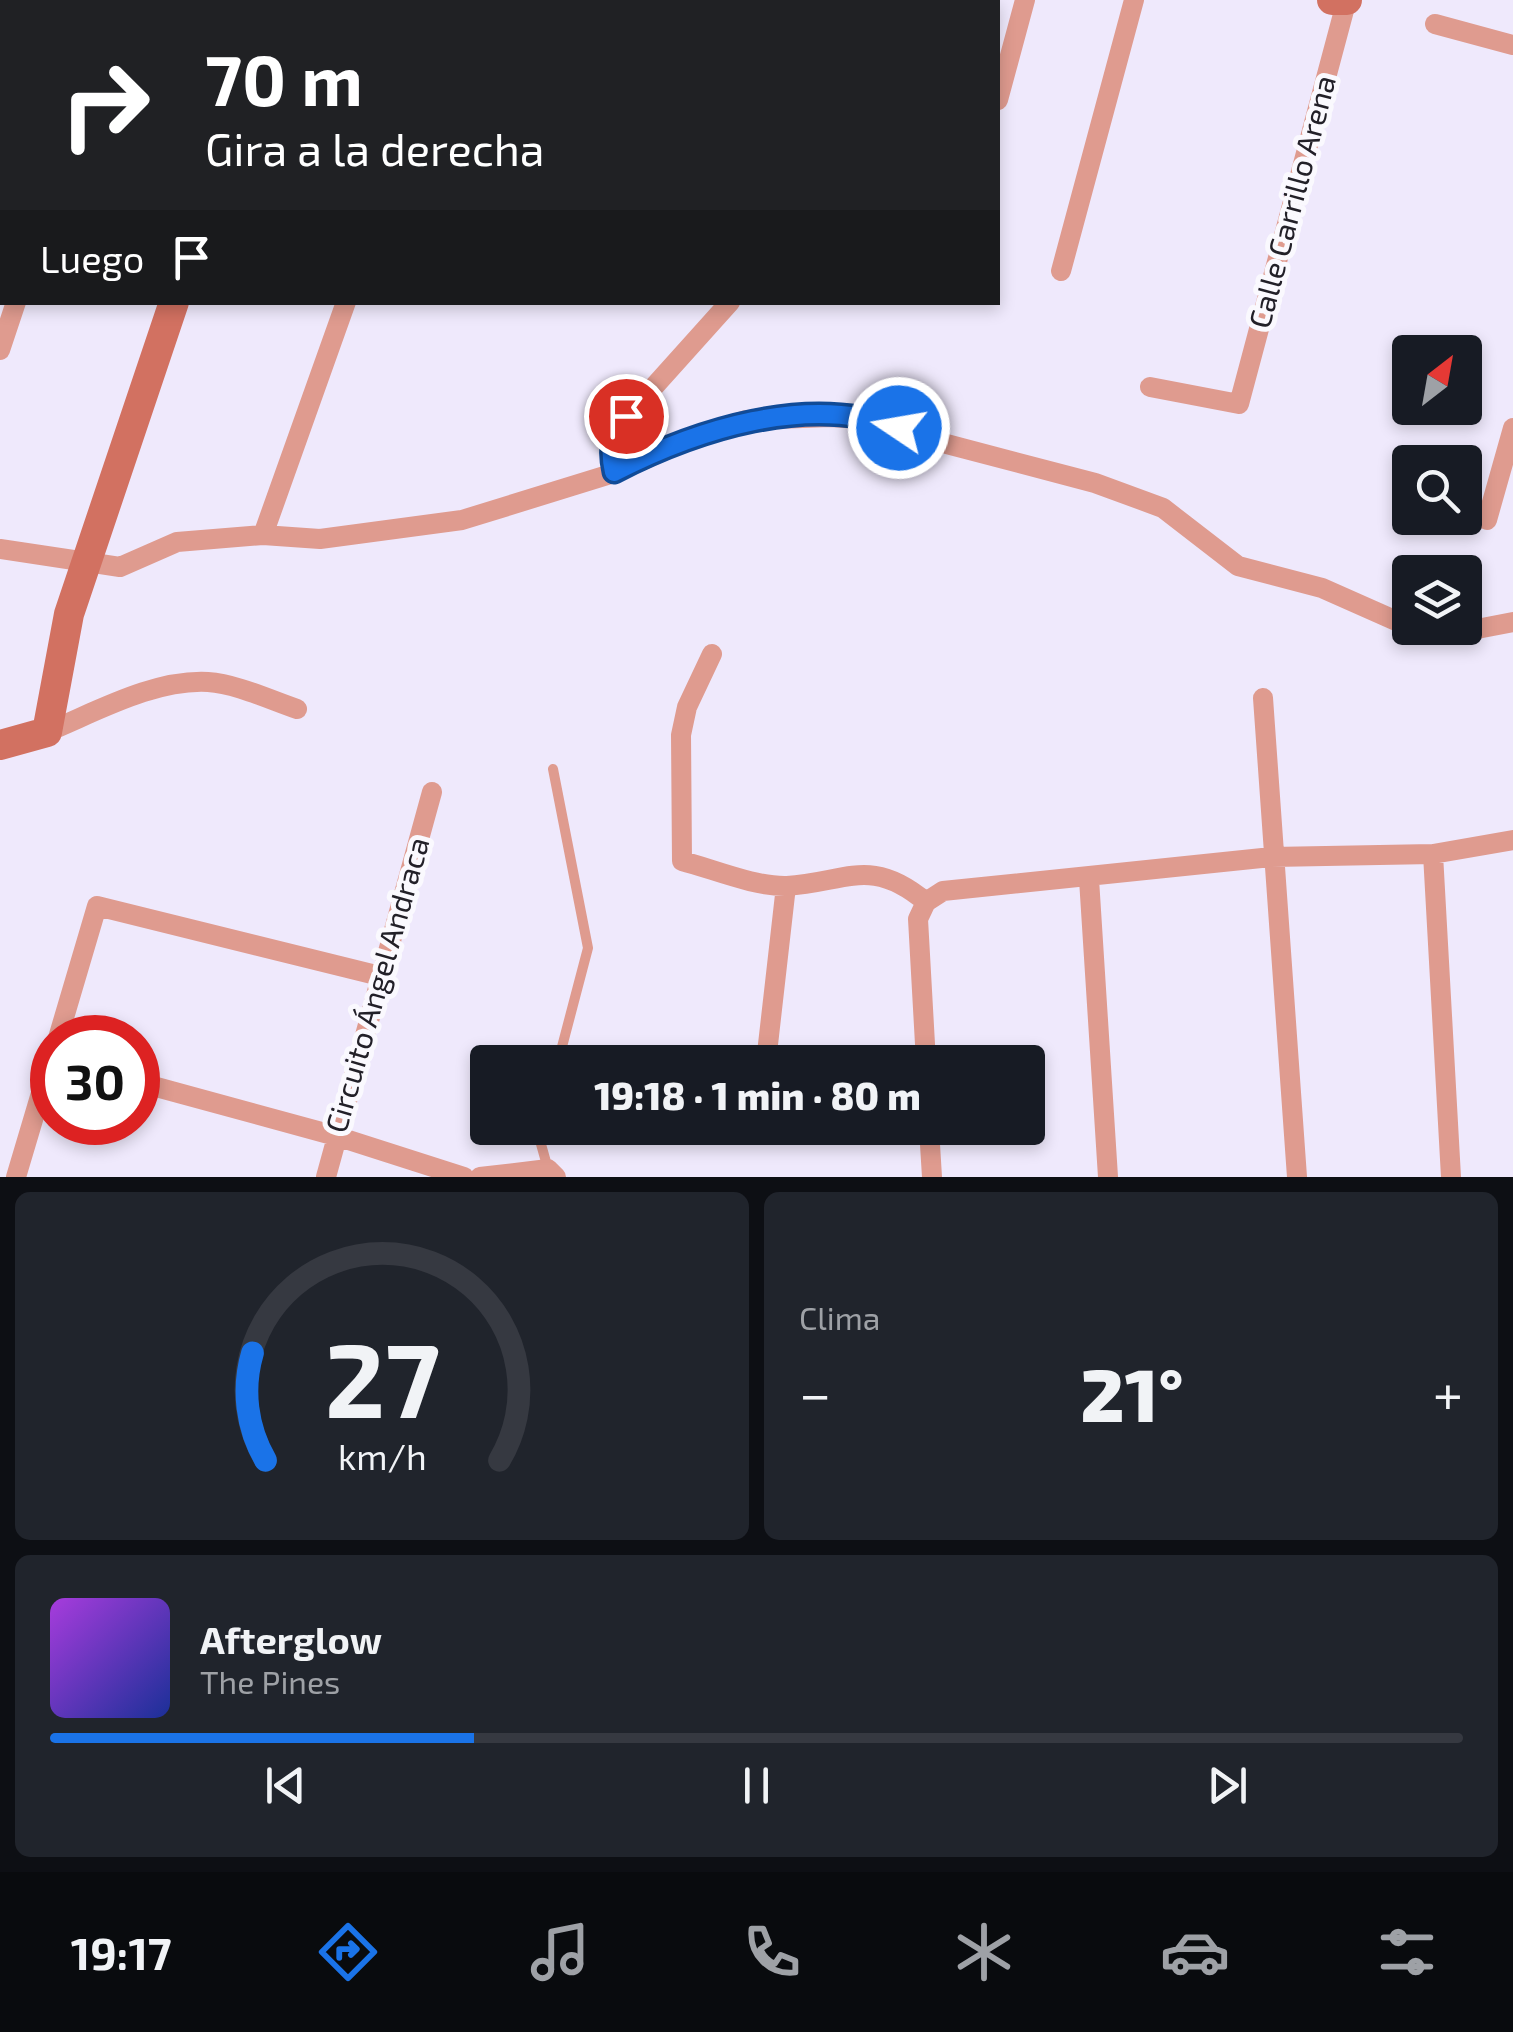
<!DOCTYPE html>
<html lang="es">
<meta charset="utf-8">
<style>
body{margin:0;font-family:"Exo 2",sans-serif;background:#20242c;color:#f1f3f6;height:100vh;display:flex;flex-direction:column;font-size:38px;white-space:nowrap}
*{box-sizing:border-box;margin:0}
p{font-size:32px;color:#9ea1a6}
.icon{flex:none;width:55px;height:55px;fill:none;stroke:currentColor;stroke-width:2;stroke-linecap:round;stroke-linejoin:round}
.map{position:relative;height:1177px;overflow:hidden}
.side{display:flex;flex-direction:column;gap:15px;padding:15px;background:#0d0f14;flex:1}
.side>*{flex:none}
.banner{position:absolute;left:0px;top:0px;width:1000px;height:305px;box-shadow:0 5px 15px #0003;background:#202124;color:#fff;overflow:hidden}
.needle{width:65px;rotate:31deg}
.buttons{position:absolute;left:1392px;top:335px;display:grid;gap:20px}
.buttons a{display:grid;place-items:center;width:90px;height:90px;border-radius:10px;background:#171b24;box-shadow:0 5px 15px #0003;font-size:50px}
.speed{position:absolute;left:30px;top:1015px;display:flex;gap:20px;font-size:50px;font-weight:700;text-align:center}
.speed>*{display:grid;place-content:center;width:130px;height:130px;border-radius:50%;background:#171b24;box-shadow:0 5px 15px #0003;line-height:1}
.speed .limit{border:15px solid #d22;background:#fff;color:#111}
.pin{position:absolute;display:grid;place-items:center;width:85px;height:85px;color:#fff;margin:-42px;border:5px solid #fff;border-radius:50%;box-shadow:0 2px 10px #0007}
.me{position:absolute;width:110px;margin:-55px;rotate:282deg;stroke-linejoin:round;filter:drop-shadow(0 0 8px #0008)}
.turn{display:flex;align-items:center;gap:35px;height:210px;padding:0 40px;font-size:45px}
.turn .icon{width:130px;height:130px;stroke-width:2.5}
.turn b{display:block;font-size:70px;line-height:85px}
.then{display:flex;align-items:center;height:95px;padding:0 40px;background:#0003;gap:20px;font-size:38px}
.big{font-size:75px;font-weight:800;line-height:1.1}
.side .widget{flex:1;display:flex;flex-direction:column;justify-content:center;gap:15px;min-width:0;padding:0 35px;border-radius:15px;background:#20242c}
.side .dial{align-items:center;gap:0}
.dial svg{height:260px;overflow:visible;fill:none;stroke:#363941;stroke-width:7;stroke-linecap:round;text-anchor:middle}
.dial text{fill:#f1f3f6;stroke:none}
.song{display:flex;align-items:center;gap:30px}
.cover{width:120px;height:120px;border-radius:15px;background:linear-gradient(135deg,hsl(280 70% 55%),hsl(230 70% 35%))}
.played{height:10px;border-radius:5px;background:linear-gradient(90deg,#1a73e8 30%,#363941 30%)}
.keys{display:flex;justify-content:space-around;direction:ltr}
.heat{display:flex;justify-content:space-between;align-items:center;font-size:55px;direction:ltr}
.side .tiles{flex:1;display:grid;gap:15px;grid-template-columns:1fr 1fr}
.widget:last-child{grid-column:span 2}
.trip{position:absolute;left:470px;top:1045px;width:575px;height:100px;border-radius:10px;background:#171b24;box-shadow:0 5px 15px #0003;font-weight:800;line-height:100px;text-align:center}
.tabs{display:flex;height:160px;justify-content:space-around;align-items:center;background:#090b0e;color:#9ea1a6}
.tabs .icon{width:70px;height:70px}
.tabs .selected{color:#1a73e8}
.tabs b{font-size:45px;color:#f1f3f6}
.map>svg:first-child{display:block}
</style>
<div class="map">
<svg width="1513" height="1177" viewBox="0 0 1513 1177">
<rect width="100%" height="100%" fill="#efe9fc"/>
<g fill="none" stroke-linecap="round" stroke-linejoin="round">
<path stroke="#df9b8f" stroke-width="10" d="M 553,769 L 588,948 L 558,1062
M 541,1128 L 539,1137 L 548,1169"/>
<path stroke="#df9b8f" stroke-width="20" d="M 152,2 L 153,0
M 337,2 L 338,0
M 759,2 L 759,0
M 1435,24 L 1513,45
M 998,100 L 1025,0
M 0,128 L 2,129
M 1061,271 L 1134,0
M 0,350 L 16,302
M 1150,387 L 1239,404 L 1346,3
M 614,473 L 610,454 L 615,430 L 730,302
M 1487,520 L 1513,428
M 263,535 L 346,302
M 0,549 L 120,567 L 177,542 L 263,535 L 320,539 L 462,520 L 614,473 L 699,435 L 746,420 L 830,417 L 877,420 L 920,437 L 1095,483 L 1163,508 L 1238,566 L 1322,588 L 1410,627
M 1411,628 L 1451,634 L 1513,622
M 712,654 L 687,707 L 681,735 L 682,861 C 713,869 755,887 787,886 C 847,882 871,856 926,902
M 1263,698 L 1297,1177
M 47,732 C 96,712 154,679 208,682 C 237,684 270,700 297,709
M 1433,854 L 1451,1177
M 1089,879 L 1108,1177
M 58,1038 L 97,906 L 380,976
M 766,1062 L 786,886
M 926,1062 L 918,919 L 926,902 L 943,891 L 1272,857 L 1433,854 L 1513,840
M 138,1082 L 336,1136 L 464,1177
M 929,1128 L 932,1177
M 16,1177 L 52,1056
M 326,1177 L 432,792
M 480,1177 L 548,1169 L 556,1177"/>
<path stroke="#d27161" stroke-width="30" d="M 1332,0 L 1347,0
M 518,2 L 519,0
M 0,745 L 47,732 L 69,614 L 174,302"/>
</g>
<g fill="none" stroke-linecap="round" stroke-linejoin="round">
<g stroke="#114b97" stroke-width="25">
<path id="route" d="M 626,416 C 611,435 609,450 614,472 C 696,430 808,393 899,428"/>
</g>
<use href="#route" stroke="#1a73e8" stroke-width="18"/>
</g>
<g text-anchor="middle" stroke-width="10" stroke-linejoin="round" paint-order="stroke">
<g font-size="30" fill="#222028" stroke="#faf9fe">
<text transform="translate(1293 202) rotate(-75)" y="10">Calle Carrillo Arena</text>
<text transform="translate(378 985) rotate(-74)" y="10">Circuito Ángel Andraca</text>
</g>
</g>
</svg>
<div class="buttons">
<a><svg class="needle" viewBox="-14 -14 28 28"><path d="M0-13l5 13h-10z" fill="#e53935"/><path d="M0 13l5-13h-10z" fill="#9ea1a6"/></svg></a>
<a><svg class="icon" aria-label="search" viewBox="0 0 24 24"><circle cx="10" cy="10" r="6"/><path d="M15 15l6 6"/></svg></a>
<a><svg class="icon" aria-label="layers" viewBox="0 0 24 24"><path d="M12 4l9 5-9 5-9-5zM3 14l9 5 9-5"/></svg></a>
</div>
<div class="speed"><div class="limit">30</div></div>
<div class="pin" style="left:626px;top:416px;background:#d93025"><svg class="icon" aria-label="arrive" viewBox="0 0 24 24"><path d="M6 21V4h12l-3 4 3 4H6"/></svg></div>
<svg class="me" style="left:899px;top:428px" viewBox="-20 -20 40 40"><circle r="17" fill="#1a73e8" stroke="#fff" stroke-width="3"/><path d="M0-11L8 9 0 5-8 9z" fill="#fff"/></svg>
<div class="trip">19:18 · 1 min · 80 m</div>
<div class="banner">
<div class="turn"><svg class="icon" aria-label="right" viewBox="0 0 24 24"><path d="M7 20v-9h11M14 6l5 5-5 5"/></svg><div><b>70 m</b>Gira a la derecha</div></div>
<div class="then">Luego<svg class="icon" aria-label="arrive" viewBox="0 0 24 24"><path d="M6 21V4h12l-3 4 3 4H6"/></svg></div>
</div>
</div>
<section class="side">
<div class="tiles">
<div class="widget dial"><svg viewBox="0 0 100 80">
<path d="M14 69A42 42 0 1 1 86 69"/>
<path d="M14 69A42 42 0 0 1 10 36" stroke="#1a73e8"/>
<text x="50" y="56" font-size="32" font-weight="700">27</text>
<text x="50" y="72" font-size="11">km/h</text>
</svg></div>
<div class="widget"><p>Clima</p>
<div class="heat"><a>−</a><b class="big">21°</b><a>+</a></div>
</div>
<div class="widget">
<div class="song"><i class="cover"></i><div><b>Afterglow</b><p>The Pines</p></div></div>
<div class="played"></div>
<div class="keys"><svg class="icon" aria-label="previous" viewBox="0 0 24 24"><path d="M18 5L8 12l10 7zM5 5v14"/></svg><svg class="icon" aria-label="pause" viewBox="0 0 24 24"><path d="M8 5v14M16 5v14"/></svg><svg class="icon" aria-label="next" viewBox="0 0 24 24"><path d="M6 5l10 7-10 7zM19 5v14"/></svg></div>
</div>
</div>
</section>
<nav class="tabs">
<b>19:17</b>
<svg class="icon selected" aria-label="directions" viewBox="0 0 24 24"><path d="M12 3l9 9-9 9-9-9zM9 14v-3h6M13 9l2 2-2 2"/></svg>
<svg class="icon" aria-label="music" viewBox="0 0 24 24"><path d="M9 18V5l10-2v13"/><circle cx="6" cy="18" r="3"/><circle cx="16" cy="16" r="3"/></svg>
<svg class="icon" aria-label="phone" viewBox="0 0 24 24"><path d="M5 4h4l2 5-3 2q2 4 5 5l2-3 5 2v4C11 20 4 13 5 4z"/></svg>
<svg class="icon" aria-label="climate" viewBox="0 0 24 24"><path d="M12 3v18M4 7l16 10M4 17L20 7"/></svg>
<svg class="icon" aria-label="car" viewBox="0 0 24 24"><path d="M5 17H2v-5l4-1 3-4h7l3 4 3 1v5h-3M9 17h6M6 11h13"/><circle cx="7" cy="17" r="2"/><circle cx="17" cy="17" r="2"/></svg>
<svg class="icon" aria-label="filters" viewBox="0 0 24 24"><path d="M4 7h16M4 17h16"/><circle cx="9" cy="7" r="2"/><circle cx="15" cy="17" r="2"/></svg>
</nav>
